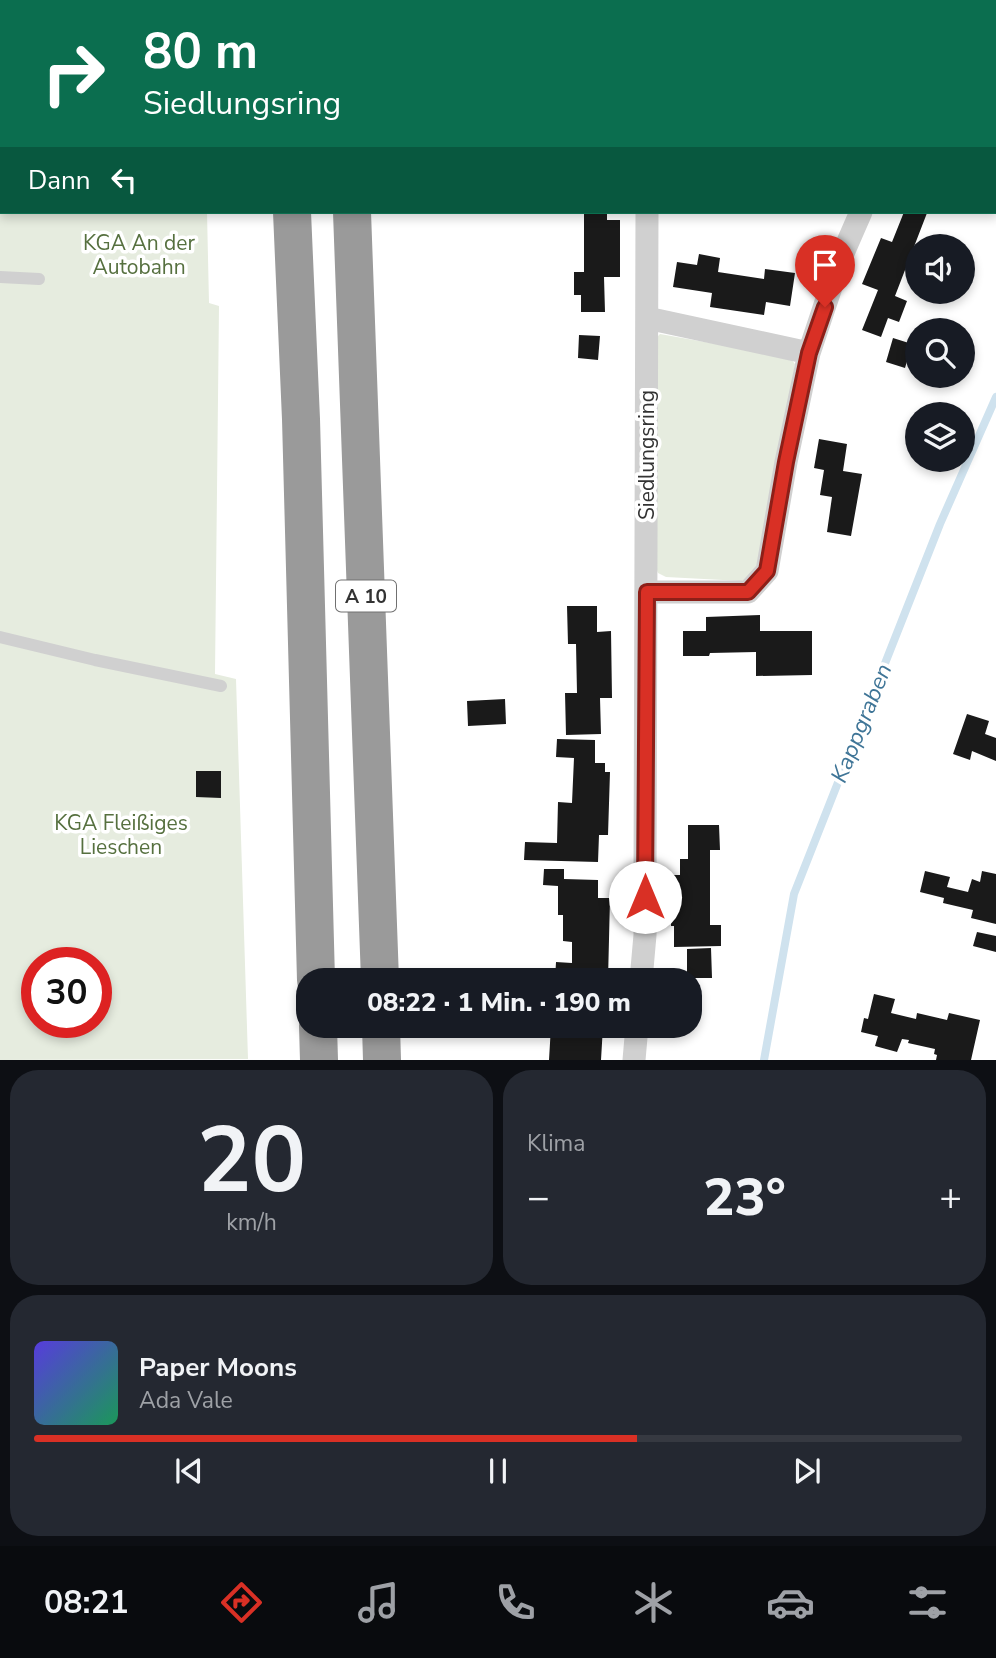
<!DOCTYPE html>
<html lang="de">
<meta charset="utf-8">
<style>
body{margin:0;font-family:"Nunito Sans",sans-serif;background:#242831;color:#f1f3f6;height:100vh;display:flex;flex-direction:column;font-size:26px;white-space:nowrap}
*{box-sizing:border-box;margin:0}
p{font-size:23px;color:#9ea1a6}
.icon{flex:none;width:38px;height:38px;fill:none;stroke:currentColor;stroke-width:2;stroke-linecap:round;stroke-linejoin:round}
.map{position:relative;height:1060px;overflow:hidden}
.sheet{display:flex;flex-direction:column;gap:10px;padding:10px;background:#0d0f14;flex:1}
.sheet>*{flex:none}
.banner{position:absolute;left:0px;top:0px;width:998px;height:214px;box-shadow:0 4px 10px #0003;background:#0b6e4f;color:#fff;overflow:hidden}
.fabs{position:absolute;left:905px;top:234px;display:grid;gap:14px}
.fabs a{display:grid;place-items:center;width:70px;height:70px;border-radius:50%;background:#171b24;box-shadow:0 4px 10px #0003;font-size:35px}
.speed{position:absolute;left:21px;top:947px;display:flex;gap:14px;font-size:35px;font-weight:700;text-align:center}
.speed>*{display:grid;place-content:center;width:91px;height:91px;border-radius:50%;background:#171b24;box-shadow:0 4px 10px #0003;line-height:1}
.speed .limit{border:10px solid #d22;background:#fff;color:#111}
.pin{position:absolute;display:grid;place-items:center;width:60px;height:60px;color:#fff;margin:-72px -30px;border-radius:50% 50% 50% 0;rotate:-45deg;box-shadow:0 0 7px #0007}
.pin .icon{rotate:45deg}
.me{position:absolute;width:77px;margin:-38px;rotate:0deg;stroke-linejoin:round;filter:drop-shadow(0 0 5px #0008)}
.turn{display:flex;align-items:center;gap:24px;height:147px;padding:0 28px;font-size:32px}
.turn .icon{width:91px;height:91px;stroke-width:2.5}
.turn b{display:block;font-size:49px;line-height:60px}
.then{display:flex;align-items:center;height:66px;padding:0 28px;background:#0003;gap:14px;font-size:26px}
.big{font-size:52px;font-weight:800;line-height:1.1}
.sheet .card{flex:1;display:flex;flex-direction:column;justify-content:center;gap:10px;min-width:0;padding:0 24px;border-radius:28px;background:#242831}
.sheet .dial{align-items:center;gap:0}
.dial b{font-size:91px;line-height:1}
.song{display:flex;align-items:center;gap:21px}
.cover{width:84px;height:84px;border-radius:10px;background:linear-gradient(135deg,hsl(250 70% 55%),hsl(150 70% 35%))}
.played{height:7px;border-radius:4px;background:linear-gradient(90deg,#d93025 65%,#363941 65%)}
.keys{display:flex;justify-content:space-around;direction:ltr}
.heat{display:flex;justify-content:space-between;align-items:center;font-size:38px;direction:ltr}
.sheet .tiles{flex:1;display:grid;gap:10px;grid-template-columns:1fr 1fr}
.card:last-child{grid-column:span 2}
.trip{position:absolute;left:296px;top:968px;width:406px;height:70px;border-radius:28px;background:#171b24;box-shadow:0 4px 10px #0003;font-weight:800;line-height:70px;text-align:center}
.tabs{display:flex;height:112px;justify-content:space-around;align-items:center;background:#090b0e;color:#9ea1a6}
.tabs .icon{width:49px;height:49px}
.tabs .selected{color:#d93025}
.tabs b{font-size:32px;color:#f1f3f6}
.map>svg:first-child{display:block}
</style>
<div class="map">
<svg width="996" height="1060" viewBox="0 0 996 1060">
<rect width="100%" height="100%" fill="#fff"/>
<path fill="#e6ecdf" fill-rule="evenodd" d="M 0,0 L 204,0 L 204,2 L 2,2 L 2,212 L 207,212 L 209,303 L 219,306 L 215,674 L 236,679 L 248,1059 L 0,1060 ZM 37,962 L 96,962 L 96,1022 L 37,1022 Z
M 660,334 L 789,357 L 795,364 L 761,564 L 753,577 L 742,581 L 666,577 L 658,573 L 654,563 L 655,339 Z"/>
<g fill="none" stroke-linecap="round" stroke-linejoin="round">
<path stroke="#cfe2ee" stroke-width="8" d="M 764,1060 L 794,894 L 940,524 L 996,397"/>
</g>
<path fill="#1a1a1a" d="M 584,212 L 607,212 L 607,220 L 620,220 L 620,277 L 604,277 L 605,312 L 581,312 L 581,295 L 574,295 L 574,272 L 584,272 Z
M 904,212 L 923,212 L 927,213 L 895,296 L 907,301 L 899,322 L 888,318 L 881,337 L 862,330 L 878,290 L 862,284 L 881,238 L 892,242 Z
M 699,254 L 720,258 L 718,272 L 764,279 L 765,269 L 795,273 L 790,306 L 766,302 L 764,315 L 710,307 L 712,293 L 673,287 L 677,262 L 697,265 Z
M 579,335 L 600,336 L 598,360 L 578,358 Z
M 893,338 L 912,344 L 905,368 L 886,362 Z
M 819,439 L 847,444 L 843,471 L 862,474 L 851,536 L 827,532 L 832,497 L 820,495 L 824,470 L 814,468 Z
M 567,606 L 597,606 L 597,632 L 611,631 L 612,698 L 600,698 L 601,734 L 566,735 L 565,693 L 577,693 L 576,644 L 568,644 Z
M 760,615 L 760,631 L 812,631 L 812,675 L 756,676 L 756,652 L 710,653 L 709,656 L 683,656 L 683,631 L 706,631 L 706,617 Z
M 505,699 L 506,724 L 468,726 L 467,701 Z
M 967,714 L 989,721 L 985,734 L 996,738 L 996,761 L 972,751 L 970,760 L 953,754 Z
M 557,739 L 595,740 L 595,763 L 605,763 L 605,772 L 610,772 L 608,835 L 599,835 L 598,862 L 524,860 L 525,842 L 557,843 L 558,802 L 572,803 L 574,758 L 556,757 Z
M 196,771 L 221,771 L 221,798 L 196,797 Z
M 688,825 L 719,825 L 720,850 L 710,850 L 710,925 L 721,925 L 721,946 L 674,947 L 674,926 L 671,926 L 671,875 L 680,875 L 680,859 L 688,859 Z
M 544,869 L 564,869 L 564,879 L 598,880 L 598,898 L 610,898 L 608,980 L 555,980 L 556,962 L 572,963 L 572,942 L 563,941 L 563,915 L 558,915 L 558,886 L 543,885 Z
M 925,871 L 950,877 L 947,887 L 968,892 L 972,879 L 980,882 L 982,871 L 996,874 L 996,924 L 971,918 L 973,910 L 943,903 L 944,898 L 920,892 Z
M 977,932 L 996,936 L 996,952 L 973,946 Z
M 711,948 L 712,978 L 687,978 L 687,949 Z
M 874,994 L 895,999 L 891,1013 L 916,1019 L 917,1013 L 947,1020 L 949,1013 L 980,1020 L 971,1060 L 936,1060 L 937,1055 L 934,1054 L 935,1049 L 908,1043 L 909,1040 L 902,1039 L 897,1052 L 875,1046 L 878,1036 L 861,1032 L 864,1018 L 868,1019 Z
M 551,1026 L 603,1026 L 601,1060 L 549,1060 Z"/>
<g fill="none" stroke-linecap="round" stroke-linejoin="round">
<path stroke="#d0d0d0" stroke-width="12" d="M 0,277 L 39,279
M 0,637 L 95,660 L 221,686"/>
<path stroke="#d0d0d0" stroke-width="23" d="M 647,2 L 647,0
M 980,2 L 981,0
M 647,318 L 809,353
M 647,592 L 748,592 L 767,571 L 786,462 L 809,353 L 840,260 L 861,212
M 641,980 L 645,935 L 645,878 L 647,212
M 634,1060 L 637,1026"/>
<path stroke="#9a9a9a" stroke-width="38" d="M 284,0 L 284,2
M 344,0 L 344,2
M 292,212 L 301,419 L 316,980
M 352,212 L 380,980
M 318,1026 L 319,1060
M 381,1026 L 382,1060"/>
</g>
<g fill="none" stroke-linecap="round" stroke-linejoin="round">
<g stroke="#8d1f18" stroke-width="18">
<path id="route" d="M 645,897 L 647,592 L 748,592 L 767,571 L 786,462 L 809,353 L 825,307"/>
</g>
<use href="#route" stroke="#d93025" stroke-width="12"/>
</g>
<g text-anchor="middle" stroke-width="7" stroke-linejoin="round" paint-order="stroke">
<rect fill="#fff" stroke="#707070" stroke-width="2" x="336" y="580.5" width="60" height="31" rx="5"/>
<g font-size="19" font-weight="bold" fill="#333">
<text x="366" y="603">A 10</text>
</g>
<g font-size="21" fill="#56703f" stroke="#fff">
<text x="139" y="250">KGA An der<tspan x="139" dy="24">Autobahn</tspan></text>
<text x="121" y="830">KGA Fleißiges<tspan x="121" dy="24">Lieschen</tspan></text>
</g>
<g font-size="21" fill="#333" stroke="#fff">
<text transform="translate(647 455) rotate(-90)" y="7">Siedlungsring</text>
</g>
<g font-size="23" font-style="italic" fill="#3f7597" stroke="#fff">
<text transform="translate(861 723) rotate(-68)" y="8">Kappgraben</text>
</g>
</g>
</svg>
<div class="fabs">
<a><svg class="icon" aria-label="sound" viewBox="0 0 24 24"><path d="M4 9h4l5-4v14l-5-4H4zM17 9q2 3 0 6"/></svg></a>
<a><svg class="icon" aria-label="search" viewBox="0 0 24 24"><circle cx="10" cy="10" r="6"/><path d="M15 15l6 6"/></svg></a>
<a><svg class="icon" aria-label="layers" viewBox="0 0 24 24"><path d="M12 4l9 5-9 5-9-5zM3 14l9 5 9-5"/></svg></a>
</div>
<div class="speed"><div class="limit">30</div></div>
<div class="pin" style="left:825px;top:307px;background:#d93025"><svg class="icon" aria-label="arrive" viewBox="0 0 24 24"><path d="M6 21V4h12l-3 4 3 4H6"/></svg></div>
<svg class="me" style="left:645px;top:897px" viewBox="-20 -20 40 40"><circle r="19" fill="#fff"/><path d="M0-13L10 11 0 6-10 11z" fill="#d93025"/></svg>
<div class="trip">08:22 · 1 Min. · 190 m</div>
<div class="banner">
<div class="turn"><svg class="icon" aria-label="right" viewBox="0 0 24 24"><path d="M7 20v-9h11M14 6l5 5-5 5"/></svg><div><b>80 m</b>Siedlungsring</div></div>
<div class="then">Dann<svg class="icon" aria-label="left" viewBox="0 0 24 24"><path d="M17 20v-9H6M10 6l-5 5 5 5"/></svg></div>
</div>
</div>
<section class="sheet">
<div class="tiles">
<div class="card dial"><b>20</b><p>km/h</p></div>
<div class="card"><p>Klima</p>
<div class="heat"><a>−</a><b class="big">23°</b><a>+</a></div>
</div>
<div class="card">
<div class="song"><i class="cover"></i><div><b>Paper Moons</b><p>Ada Vale</p></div></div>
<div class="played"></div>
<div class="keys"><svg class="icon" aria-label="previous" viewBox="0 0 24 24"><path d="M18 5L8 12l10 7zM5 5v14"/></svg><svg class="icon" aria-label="pause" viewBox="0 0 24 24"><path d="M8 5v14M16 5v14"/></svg><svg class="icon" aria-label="next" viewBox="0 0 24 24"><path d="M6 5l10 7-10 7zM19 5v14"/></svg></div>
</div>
</div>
</section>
<nav class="tabs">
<b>08:21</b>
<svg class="icon selected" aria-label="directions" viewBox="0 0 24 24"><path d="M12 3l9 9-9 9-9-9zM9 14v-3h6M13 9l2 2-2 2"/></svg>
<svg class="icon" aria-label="music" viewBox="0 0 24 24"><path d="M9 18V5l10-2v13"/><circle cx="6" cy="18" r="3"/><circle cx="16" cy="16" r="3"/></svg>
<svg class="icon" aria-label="phone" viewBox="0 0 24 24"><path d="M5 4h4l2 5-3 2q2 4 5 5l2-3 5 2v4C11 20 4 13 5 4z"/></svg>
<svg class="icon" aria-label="climate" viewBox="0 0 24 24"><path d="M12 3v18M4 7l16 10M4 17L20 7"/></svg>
<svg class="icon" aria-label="car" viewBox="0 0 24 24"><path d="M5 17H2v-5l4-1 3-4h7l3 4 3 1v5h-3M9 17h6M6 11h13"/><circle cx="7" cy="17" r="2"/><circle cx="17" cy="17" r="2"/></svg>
<svg class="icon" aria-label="filters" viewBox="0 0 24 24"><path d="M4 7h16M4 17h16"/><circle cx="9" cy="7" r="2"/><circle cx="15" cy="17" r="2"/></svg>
</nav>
